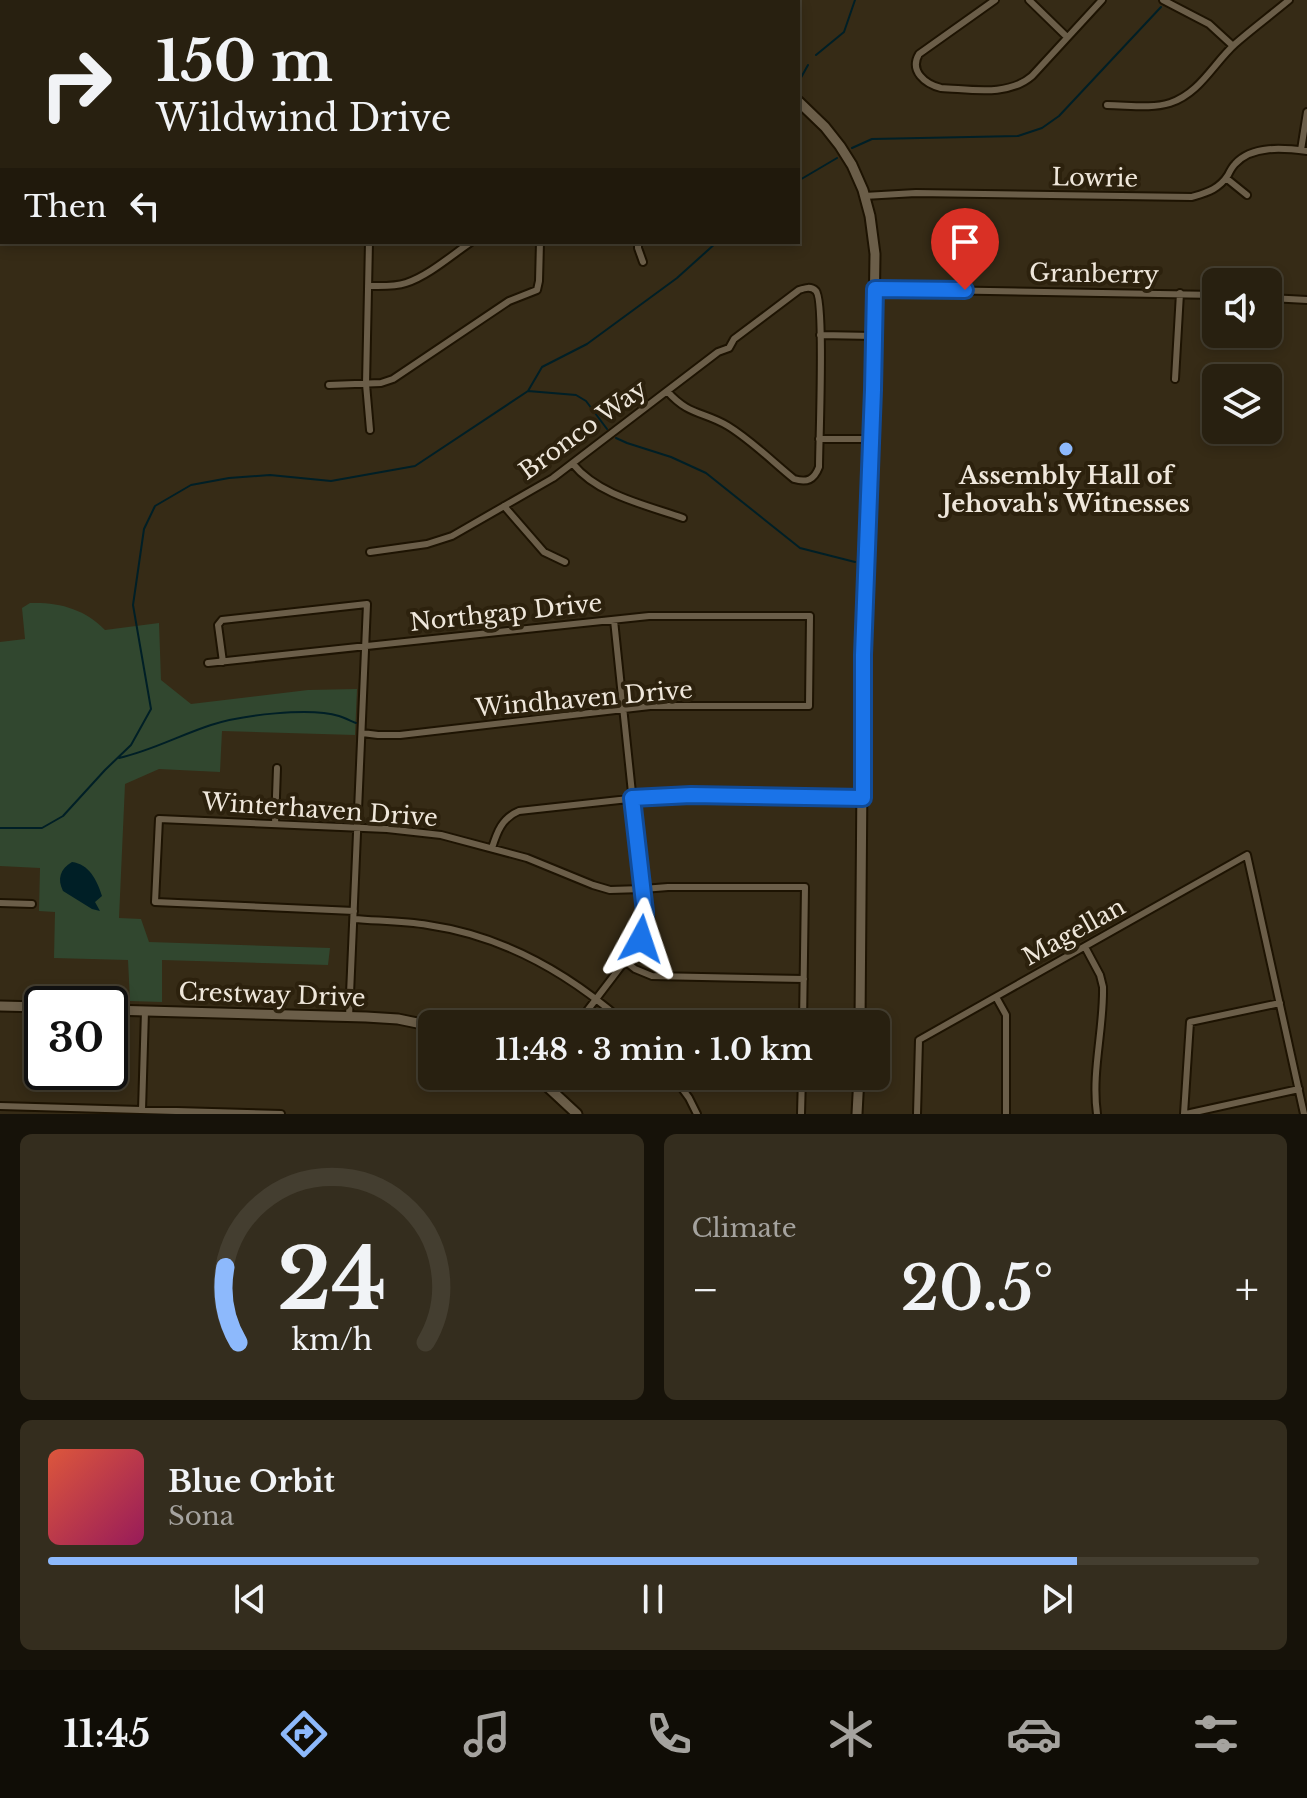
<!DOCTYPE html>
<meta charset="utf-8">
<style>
body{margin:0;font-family:"Libre Baskerville",serif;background:#342d1e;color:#f1f3f6;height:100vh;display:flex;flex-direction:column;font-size:30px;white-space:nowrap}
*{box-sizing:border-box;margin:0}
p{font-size:26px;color:#a5a39f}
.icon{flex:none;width:44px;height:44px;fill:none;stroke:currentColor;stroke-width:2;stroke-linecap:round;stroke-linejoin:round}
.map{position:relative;height:1114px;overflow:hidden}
.side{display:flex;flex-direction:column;gap:20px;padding:20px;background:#161209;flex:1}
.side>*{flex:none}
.banner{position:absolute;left:0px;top:0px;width:800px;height:244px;box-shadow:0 4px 12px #0003,0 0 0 2px #443e30;background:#282010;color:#f1f3f6;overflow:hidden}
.buttons{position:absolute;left:1202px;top:268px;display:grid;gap:16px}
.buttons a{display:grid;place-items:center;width:80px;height:80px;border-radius:12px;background:#282010;box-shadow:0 4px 12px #0003,0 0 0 2px #443e30;font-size:40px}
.speed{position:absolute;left:24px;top:986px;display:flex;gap:16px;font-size:40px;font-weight:700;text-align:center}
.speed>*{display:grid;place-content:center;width:104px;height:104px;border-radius:50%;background:#282010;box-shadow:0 4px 12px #0003,0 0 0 2px #443e30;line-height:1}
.speed .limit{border:4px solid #111;border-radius:12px;background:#fff;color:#111}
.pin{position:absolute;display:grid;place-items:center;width:68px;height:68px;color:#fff;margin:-82px -34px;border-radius:50% 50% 50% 0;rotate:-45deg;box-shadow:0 0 8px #0007}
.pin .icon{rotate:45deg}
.me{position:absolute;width:88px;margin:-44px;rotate:5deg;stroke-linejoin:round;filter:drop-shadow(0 0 6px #0008)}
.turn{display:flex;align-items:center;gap:28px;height:168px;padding:0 24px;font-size:36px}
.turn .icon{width:104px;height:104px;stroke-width:2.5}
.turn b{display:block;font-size:56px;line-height:68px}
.then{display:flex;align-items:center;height:76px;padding:0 24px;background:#0003;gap:16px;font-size:30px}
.big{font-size:60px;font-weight:600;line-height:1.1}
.side .tile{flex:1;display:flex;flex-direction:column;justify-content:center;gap:12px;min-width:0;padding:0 28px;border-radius:12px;background:#342d1e}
.side .dial{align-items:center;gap:0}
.dial svg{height:208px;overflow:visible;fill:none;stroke:#443e30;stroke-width:7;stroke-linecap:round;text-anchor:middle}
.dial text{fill:#f1f3f6;stroke:none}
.song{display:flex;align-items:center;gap:24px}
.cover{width:96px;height:96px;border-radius:12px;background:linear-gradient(135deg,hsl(10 70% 55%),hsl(330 70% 35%))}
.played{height:8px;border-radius:4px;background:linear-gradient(90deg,#8db9fc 85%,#443e30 85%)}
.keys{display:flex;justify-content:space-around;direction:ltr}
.heat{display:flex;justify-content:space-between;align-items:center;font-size:44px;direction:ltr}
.side .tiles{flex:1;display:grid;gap:20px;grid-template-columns:1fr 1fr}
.tile:last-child{grid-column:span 2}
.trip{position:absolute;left:418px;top:1010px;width:472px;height:80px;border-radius:12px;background:#282010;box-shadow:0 4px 12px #0003,0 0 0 2px #443e30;font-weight:600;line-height:80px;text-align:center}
.dock{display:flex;height:128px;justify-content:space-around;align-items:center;background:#100d06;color:#a5a39f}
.dock .icon{width:56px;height:56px}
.dock .active{color:#8db9fc}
.dock b{font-size:36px;color:#f1f3f6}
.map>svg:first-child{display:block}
</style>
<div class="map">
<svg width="1307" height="1114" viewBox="0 0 1307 1114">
<rect width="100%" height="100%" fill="#362b16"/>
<path fill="#31472f" d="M 30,603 C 59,602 85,609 105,630 L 159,623 L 161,680 L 191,704 L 308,690 L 357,689 L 355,735 L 222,731 L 220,772 L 159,769 L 125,784 L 119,918 L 141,919 L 149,942 L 330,948 L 328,965 L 162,960 L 162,1002 L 130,1001 L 128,960 L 54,958 L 55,912 L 39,911 L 40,868 L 0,866 L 0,642 L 25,639 L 22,608 Z"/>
<path fill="#001f26" d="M 72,862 C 89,864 97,880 102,896 L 95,902 L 100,911 L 92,909 L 63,891 C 57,879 60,869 72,862 Z"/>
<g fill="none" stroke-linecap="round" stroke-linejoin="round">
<path stroke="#001f26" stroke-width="2" d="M 816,55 L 844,32 L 855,0
M 798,83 L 808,65
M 852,148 L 872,139 L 1018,136 L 1042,128 L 1059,116 L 1161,7
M 798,181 L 837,158
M 528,391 L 576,395 L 586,401 L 607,429
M 616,438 L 627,443 L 671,457 L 706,473 L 800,548 L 855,562
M 119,758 C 151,751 180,735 211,725 C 241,715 310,707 339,716 C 345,718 351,721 356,723
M 0,828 L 42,828 L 63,816 L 105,770 L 131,745 L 151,709 L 133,605 L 144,529 L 155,506 L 191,485 L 229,478 L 270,475 L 331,481 L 415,466 L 528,391 L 542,367 L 587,344 L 677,278 L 717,242"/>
<g stroke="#1d1302" stroke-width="10">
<path id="street" d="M 716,0 L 746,2
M 995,0 L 919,54 C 909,71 925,84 941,88 C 970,89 1008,97 1032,76 L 1102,0
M 1029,0 L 1067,37
M 1163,0 L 1209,24 L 1233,46
M 406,2 L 406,0
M 603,2 L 604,0
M 788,2 L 791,0
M 0,47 L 2,47
M 1107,105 C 1128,105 1151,109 1170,103 C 1200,93 1213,64 1235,44 C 1252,29 1271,15 1289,0
M 1301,150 L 1307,112
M 1226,178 L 1247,195
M 864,196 L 916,193 L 1192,197 C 1208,192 1219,189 1228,175 C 1230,171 1232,167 1235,164 C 1252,145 1284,148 1307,151
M 369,242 L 366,384 L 370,430
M 638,242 L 638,248 L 643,262
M 368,286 C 381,286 394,287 406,283 C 428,276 452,255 471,242
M 875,289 L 1216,295
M 1268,298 L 1307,300
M 820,335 L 874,336
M 1175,379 L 1180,293
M 329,385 L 381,383 L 393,379 L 509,301 L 537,290 L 539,281 L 540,242
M 819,439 L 871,439
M 573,464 C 598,495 646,505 683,518
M 504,506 L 544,552 L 565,562
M 370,552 L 427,544 L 452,536 L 553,478 L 718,352 L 729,348 L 734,339 L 799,290 C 805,288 811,286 816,291 C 825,301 819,443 819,467 C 814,480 807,483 794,479 C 773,462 751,440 728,426 C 703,411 689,416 667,391
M 223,662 L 218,625 L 222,620 L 367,604 L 349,1017
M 208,663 L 649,616 L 810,616 L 809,706 L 650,706 L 400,735 L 378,735 L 362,733
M 275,824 L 277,768
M 492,848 C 497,832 502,818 519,811 L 656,796 L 862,797
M 0,903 L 32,904
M 354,911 L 155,902 L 159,819 L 387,829 L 441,835 L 527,858 L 593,885 L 610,890 L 643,889 L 668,887 L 805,887 L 803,1024
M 354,919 C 378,921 404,921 428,925 C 504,936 570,974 626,1024
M 1085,947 L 1100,975 L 1103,987 C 1104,1029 1091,1072 1097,1114
M 625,961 L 635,969 L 652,976 L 804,979
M 996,997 L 1006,1015 L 1006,1114
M 577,1024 L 635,948 L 641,939 L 645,918 L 614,620
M 673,1076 L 689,1098 L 697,1114
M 678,1082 L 689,1076
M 0,1106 L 281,1114
M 142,1110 L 145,1011
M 801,1114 L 802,1076
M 917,1114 L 919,1040 L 1247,855 L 1304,1114
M 1184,1114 L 1190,1022 L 1280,1003
M 1186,1114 L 1299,1089"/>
</g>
<g stroke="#1d1302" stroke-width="13">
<path id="secondary" d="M 62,0 L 65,2
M 798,101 L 825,127 L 840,146 L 852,165 L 863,190 L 870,216 L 875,254 L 873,390 L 863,655 L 860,1024
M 0,1006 L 42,1007
M 110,1010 L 366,1017 L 398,1019 L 432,1026
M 536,1076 L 577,1114
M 857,1114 L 859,1076"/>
</g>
<use href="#street" stroke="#6b5e49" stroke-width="6"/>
<use href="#secondary" stroke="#6b5e49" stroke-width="9"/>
</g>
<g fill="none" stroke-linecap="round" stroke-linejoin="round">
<g stroke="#114b97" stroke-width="20">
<path id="route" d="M 641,939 L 644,929 L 645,912 L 632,798 L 691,795 L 863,798 L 863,655 L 873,390 L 875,289 L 965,290"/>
</g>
<use href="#route" stroke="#1a73e8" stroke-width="14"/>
</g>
<circle fill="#8db9fc" stroke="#2c210d" stroke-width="3" cx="1066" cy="449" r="8"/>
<g text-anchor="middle" stroke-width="8" stroke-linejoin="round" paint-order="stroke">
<g font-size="24" fill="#efe7db" stroke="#2c210d">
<text transform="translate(1095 178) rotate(1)" y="8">Lowrie</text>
<text transform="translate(1094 274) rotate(1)" y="8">Granberry</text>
<text transform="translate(583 430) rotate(-36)" y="8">Bronco Way</text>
<text transform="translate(506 613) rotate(-6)" y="8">Northgap Drive</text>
<text transform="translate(584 699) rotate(-5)" y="8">Windhaven Drive</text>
<text transform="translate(320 810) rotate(4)" y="8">Winterhaven Drive</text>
<text transform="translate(1074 932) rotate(-29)" y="8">Magellan</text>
<text transform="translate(272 995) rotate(2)" y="8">Crestway Drive</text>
</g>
<g font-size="24" font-weight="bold" fill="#efe7db" stroke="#2c210d">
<text x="1066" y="484">Assembly Hall of<tspan x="1066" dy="28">Jehovah's Witnesses</tspan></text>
</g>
</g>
</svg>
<div class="buttons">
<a><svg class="icon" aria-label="sound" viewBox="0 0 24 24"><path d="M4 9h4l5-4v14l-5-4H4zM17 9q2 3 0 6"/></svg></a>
<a><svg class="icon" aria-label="layers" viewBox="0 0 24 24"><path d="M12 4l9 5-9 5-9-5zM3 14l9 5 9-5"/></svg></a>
</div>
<div class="speed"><div class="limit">30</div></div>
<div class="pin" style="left:965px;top:290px;background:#d93025"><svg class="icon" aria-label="arrive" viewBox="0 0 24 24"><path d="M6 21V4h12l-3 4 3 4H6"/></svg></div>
<svg class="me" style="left:641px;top:939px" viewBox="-20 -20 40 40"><path d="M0-17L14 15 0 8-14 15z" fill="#1a73e8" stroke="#fff" stroke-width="4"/></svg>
<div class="trip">11:48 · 3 min · 1.0 km</div>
<div class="banner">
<div class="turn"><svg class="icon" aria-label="right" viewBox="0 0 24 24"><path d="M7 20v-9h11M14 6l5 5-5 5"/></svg><div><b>150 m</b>Wildwind Drive</div></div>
<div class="then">Then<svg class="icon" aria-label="left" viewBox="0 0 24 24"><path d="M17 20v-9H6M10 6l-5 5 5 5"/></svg></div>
</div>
</div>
<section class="side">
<div class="tiles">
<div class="tile dial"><svg viewBox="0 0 100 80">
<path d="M14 69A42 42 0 1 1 86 69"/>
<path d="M14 69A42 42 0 0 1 9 40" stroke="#8db9fc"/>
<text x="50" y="56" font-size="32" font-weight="700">24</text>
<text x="50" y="72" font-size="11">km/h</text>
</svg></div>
<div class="tile"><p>Climate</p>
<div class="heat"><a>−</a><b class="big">20.5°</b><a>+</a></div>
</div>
<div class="tile">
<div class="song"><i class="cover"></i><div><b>Blue Orbit</b><p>Sona</p></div></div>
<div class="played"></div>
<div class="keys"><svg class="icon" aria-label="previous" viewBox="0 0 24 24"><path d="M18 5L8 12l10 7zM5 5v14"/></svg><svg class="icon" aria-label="pause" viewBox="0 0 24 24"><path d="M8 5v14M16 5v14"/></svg><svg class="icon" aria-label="next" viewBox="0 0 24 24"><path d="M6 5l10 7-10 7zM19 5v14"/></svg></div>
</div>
</div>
</section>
<nav class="dock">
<b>11:45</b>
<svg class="icon active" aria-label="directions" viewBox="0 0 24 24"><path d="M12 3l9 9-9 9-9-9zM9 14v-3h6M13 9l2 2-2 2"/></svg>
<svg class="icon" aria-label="music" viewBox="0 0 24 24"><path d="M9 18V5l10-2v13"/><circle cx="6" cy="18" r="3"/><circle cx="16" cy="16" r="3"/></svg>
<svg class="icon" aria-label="phone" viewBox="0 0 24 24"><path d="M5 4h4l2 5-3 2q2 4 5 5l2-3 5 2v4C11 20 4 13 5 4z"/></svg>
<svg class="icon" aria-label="climate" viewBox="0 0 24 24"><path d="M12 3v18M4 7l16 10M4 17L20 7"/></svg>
<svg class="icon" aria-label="car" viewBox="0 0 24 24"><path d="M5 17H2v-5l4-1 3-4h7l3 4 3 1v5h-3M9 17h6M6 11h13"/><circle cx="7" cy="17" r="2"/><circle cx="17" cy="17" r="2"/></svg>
<svg class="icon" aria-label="filters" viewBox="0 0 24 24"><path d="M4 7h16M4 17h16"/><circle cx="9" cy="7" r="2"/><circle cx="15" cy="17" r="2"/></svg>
</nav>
